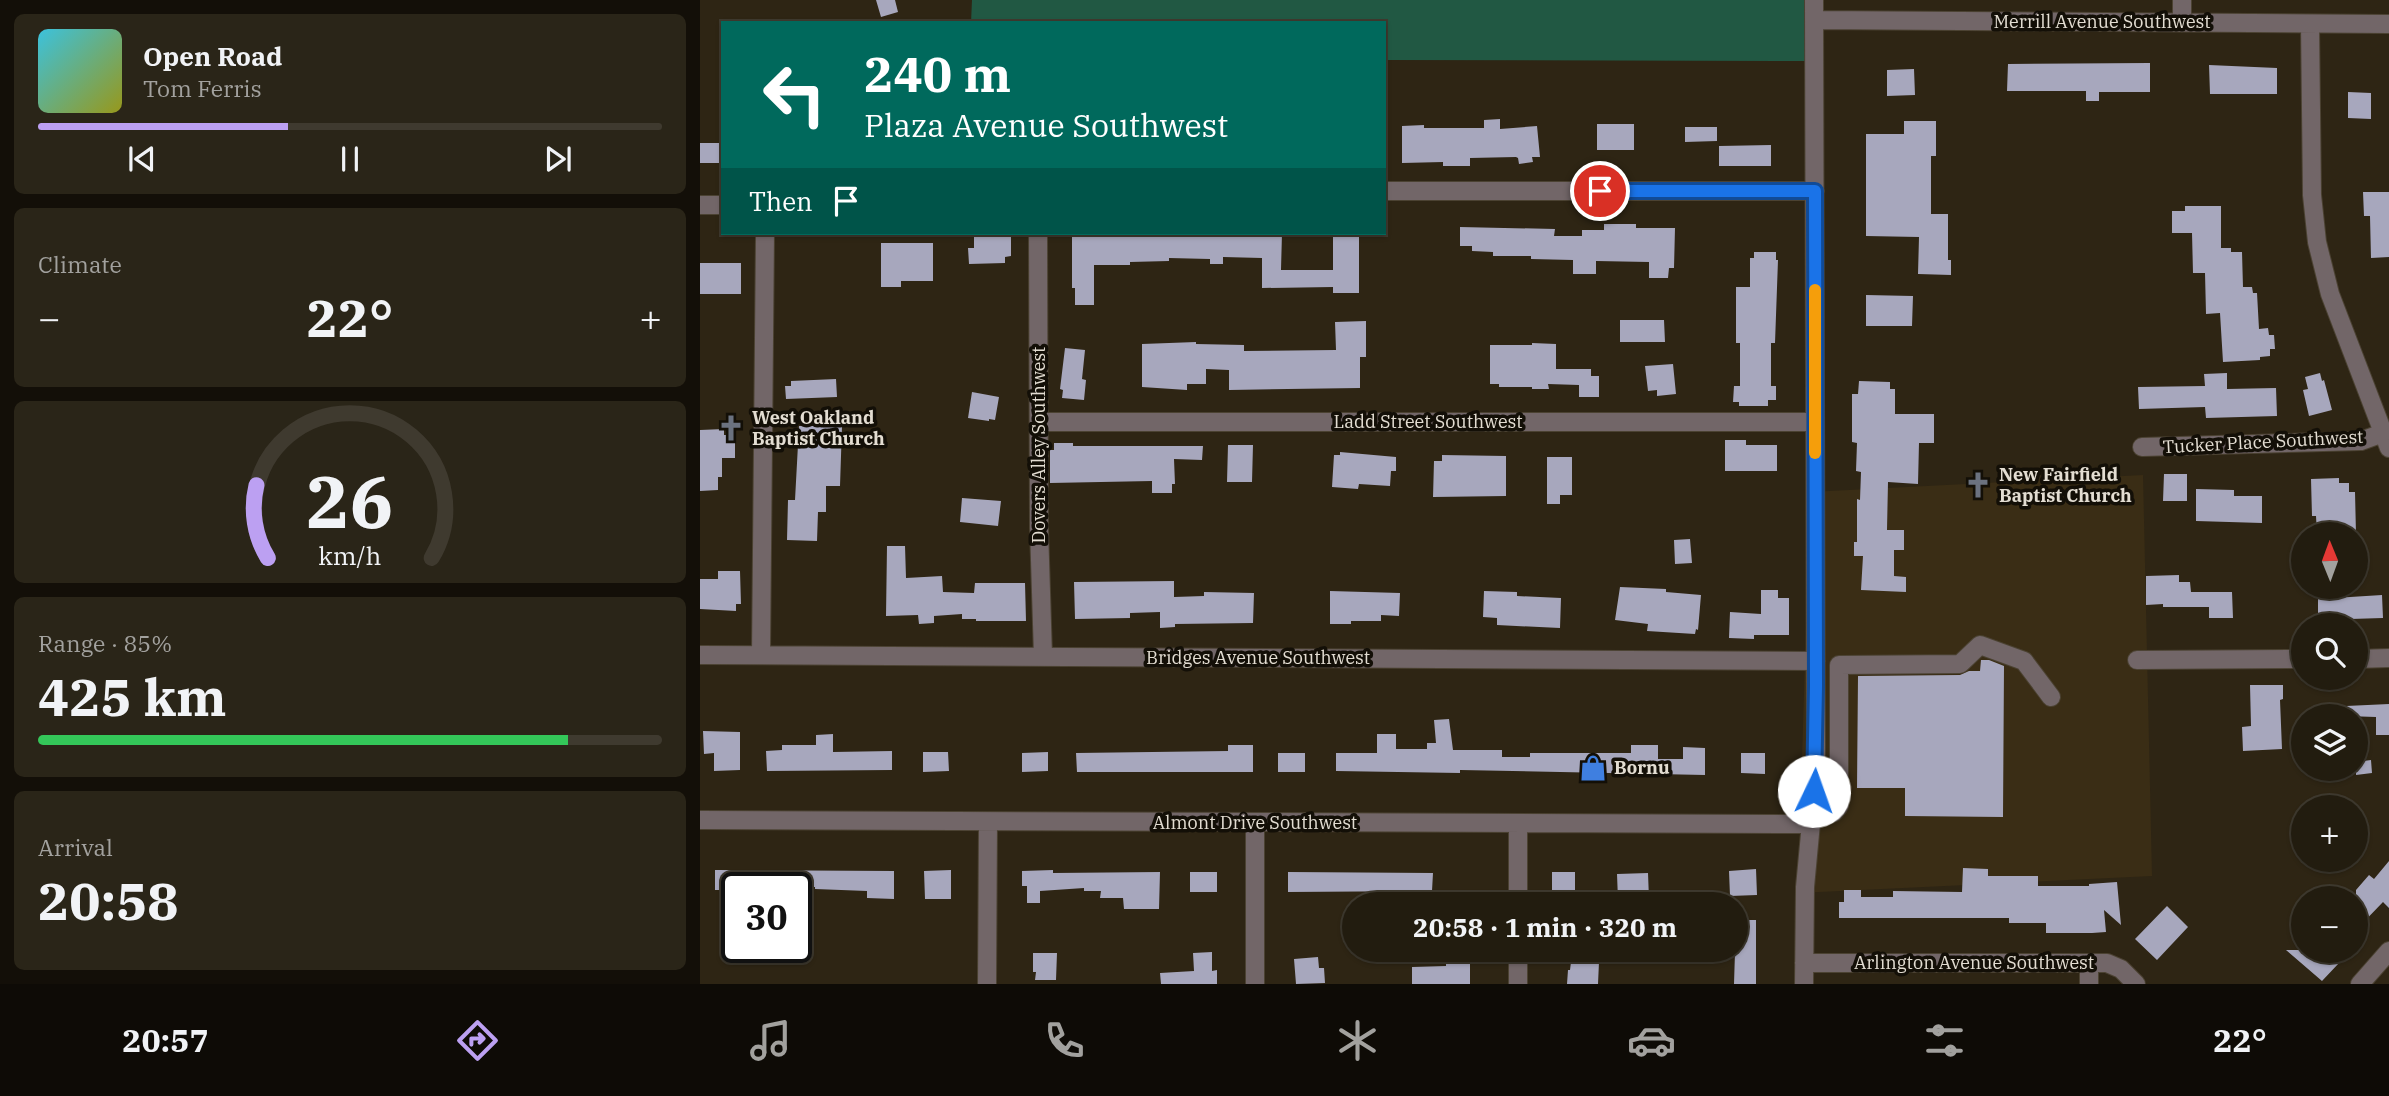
<!DOCTYPE html>
<meta charset="utf-8">
<style>
body{margin:0;font-family:"IBM Plex Serif",serif;background:#2a2518;color:#f1f3f6;height:100vh;display:flex;flex-direction:column;font-size:26px;white-space:nowrap}
*{box-sizing:border-box;margin:0}
p{font-size:23px;color:#a2a19e}
.icon{flex:none;width:38px;height:38px;fill:none;stroke:currentColor;stroke-width:2;stroke-linecap:round;stroke-linejoin:round}
.map{position:relative;flex:1;overflow:hidden}
.sheet{display:flex;flex-direction:column;gap:14px;padding:14px;background:#130f08;width:700px}
.sheet>*{flex:none}
.top-card{position:absolute;left:21px;top:21px;width:665px;height:214px;border-radius:0px;box-shadow:0 2px 5px #0004,0 0 0 2px #3f3a2f;background:#00695c;color:#fff;overflow:hidden}
.needle{width:46px;rotate:359deg}
.tools{position:absolute;left:1591px;top:522px;display:grid;gap:14px}
.tools a{display:grid;place-items:center;width:77px;height:77px;border-radius:50%;background:#221c0f;box-shadow:0 2px 5px #0004,0 0 0 2px #3f3a2f;font-size:35px}
.speed{position:absolute;left:21px;top:872px;display:flex;gap:14px;font-size:35px;font-weight:700;text-align:center}
.speed>*{display:grid;place-content:center;width:91px;height:91px;border-radius:50%;background:#221c0f;box-shadow:0 2px 5px #0004,0 0 0 2px #3f3a2f;line-height:1}
.speed .limit{border:4px solid #111;border-radius:10px;background:#fff;color:#111}
.pin{position:absolute;display:grid;place-items:center;width:60px;height:60px;color:#fff;margin:-30px;border:4px solid #fff;border-radius:50%;box-shadow:0 2px 7px #0007}
.me{position:absolute;width:77px;margin:-38px;rotate:3deg;stroke-linejoin:round;filter:drop-shadow(0 0 5px #0008)}
.turn{display:flex;align-items:center;gap:24px;height:147px;padding:0 28px;font-size:32px}
.turn .icon{width:91px;height:91px;stroke-width:2.5}
.turn b{display:block;font-size:49px;line-height:60px}
.then{display:flex;align-items:center;height:66px;padding:0 28px;background:#0003;gap:14px;font-size:26px}
.big{font-size:52px;font-weight:700;line-height:1.1}
.sheet .card{flex:1;display:flex;flex-direction:column;justify-content:center;gap:10px;min-width:0;padding:0 24px;border-radius:10px;background:#2a2518}
.sheet .dial{align-items:center;gap:0}
.dial svg{height:182px;overflow:visible;fill:none;stroke:#3f3a2f;stroke-width:7;stroke-linecap:round;text-anchor:middle}
.dial text{fill:#f1f3f6;stroke:none}
.song{display:flex;align-items:center;gap:21px}
.cover{width:84px;height:84px;border-radius:10px;background:linear-gradient(135deg,hsl(190 70% 55%),hsl(60 70% 35%))}
.played{height:7px;border-radius:4px;background:linear-gradient(90deg,#bca0f2 40%,#3f3a2f 40%)}
.keys{display:flex;justify-content:space-around;direction:ltr}
.heat{display:flex;justify-content:space-between;align-items:center;font-size:38px;direction:ltr}
.charge{height:10px;border-radius:5px;background:linear-gradient(90deg,#34c759 85%,#3f3a2f 0)}
.trip{position:absolute;left:642px;top:892px;width:406px;height:70px;border-radius:35px;background:#221c0f;box-shadow:0 2px 5px #0004,0 0 0 2px #3f3a2f;font-weight:700;line-height:70px;text-align:center}
.tab-bar{display:flex;height:112px;justify-content:space-around;align-items:center;background:#0e0b06;color:#a2a19e}
.tab-bar .icon{width:49px;height:49px}
.tab-bar .on{color:#bca0f2}
.tab-bar b{font-size:32px;color:#f1f3f6}
main{display:flex;flex:1;min-height:0}
.map>svg:first-child{display:block}
</style>
<main>
<section class="sheet">
<div class="card">
<div class="song"><i class="cover"></i><div><b>Open Road</b><p>Tom Ferris</p></div></div>
<div class="played"></div>
<div class="keys"><svg class="icon" aria-label="previous" viewBox="0 0 24 24"><path d="M18 5L8 12l10 7zM5 5v14"/></svg><svg class="icon" aria-label="pause" viewBox="0 0 24 24"><path d="M8 5v14M16 5v14"/></svg><svg class="icon" aria-label="next" viewBox="0 0 24 24"><path d="M6 5l10 7-10 7zM19 5v14"/></svg></div>
</div>
<div class="card"><p>Climate</p>
<div class="heat"><a>−</a><b class="big">22°</b><a>+</a></div>
</div>
<div class="card dial"><svg viewBox="0 0 100 80">
<path d="M14 69A42 42 0 1 1 86 69"/>
<path d="M14 69A42 42 0 0 1 9 37" stroke="#bca0f2"/>
<text x="50" y="56" font-size="32" font-weight="700">26</text>
<text x="50" y="72" font-size="11">km/h</text>
</svg></div>
<div class="card"><p>Range · 85%</p><b class="big">425 km</b><div class="charge"></div></div>
<div class="card"><p>Arrival</p><b class="big">20:58</b></div>
</section>
<div class="map">
<svg width="1689" height="984" viewBox="0 0 1689 984">
<rect width="100%" height="100%" fill="#2e2514"/>
<path fill="#3a2d15" d="M 1443,475 L 1452,876 L 1098,893 L 1110,492 Z"/>
<path fill="#215843" d="M 272,0 L 1111,0 L 1110,61 L 684,60 L 684,23 L 271,23 Z"/>
<path fill="#a7a7bd" d="M 176,0 L 195,0 L 198,12 L 181,17 Z
M 1450,63 L 1450,92 L 1399,92 L 1399,101 L 1386,101 L 1386,91 L 1307,91 L 1308,64 Z
M 1509,65 L 1577,68 L 1577,94 L 1510,94 Z
M 1214,69 L 1215,95 L 1187,96 L 1187,70 Z
M 1648,92 L 1671,93 L 1671,119 L 1648,118 Z
M 800,119 L 800,129 L 837,126 L 840,157 L 832,157 L 833,162 L 819,164 L 818,158 L 816,157 L 770,158 L 770,166 L 743,166 L 743,162 L 702,163 L 702,126 L 724,125 L 724,128 L 784,128 L 784,120 Z
M 1204,121 L 1236,121 L 1236,156 L 1231,156 L 1231,214 L 1248,214 L 1248,260 L 1251,260 L 1251,275 L 1218,274 L 1219,237 L 1166,236 L 1166,134 L 1204,134 Z
M 897,124 L 934,124 L 934,150 L 897,150 Z
M 985,127 L 1017,127 L 1017,141 L 985,142 Z
M 0,143 L 20,143 L 20,163 L 0,163 Z
M 1071,145 L 1071,166 L 1019,166 L 1019,146 Z
M 1663,192 L 1689,192 L 1689,257 L 1671,258 L 1670,216 L 1664,216 Z
M 1485,206 L 1521,206 L 1521,248 L 1531,248 L 1531,252 L 1542,252 L 1543,287 L 1552,287 L 1553,293 L 1557,293 L 1559,329 L 1568,328 L 1569,335 L 1574,335 L 1575,349 L 1570,349 L 1570,356 L 1560,357 L 1560,360 L 1523,362 L 1520,313 L 1506,314 L 1505,273 L 1493,273 L 1492,233 L 1472,233 L 1472,211 L 1485,211 Z
M 904,224 L 936,224 L 936,228 L 975,228 L 974,268 L 969,268 L 968,278 L 949,278 L 949,262 L 896,261 L 896,274 L 873,274 L 873,260 L 831,259 L 831,256 L 793,256 L 793,252 L 772,251 L 772,246 L 760,246 L 760,227 L 855,229 L 854,236 L 882,236 L 882,230 L 904,230 Z
M 372,233 L 582,233 L 581,270 L 633,270 L 633,233 L 659,233 L 659,293 L 633,293 L 633,287 L 562,288 L 562,258 L 523,257 L 523,264 L 510,264 L 510,259 L 469,258 L 469,261 L 430,262 L 430,265 L 394,265 L 394,305 L 375,305 L 375,288 L 372,288 Z
M 311,236 L 311,256 L 305,257 L 305,263 L 269,264 L 268,248 L 274,248 L 274,237 Z
M 181,243 L 233,243 L 233,281 L 201,281 L 201,287 L 181,287 Z
M 1054,252 L 1076,252 L 1076,260 L 1078,260 L 1075,343 L 1071,343 L 1071,386 L 1076,386 L 1076,400 L 1068,400 L 1068,406 L 1039,406 L 1039,402 L 1033,402 L 1034,386 L 1040,386 L 1040,343 L 1036,343 L 1036,287 L 1050,287 L 1050,258 L 1054,258 Z
M 0,263 L 41,263 L 41,294 L 0,294 Z
M 1166,295 L 1213,296 L 1212,326 L 1166,326 Z
M 920,320 L 964,320 L 965,342 L 920,342 Z
M 666,321 L 666,357 L 660,357 L 660,388 L 529,390 L 529,370 L 506,369 L 506,384 L 487,384 L 487,390 L 442,387 L 442,344 L 496,342 L 496,344 L 544,345 L 544,351 L 636,350 L 635,322 Z
M 832,343 L 856,344 L 856,369 L 891,369 L 891,376 L 899,376 L 899,397 L 879,397 L 879,385 L 848,384 L 849,389 L 832,389 L 832,387 L 799,387 L 799,384 L 790,384 L 790,345 L 832,345 Z
M 365,348 L 385,350 L 382,379 L 386,380 L 384,400 L 362,398 L 363,390 L 360,389 Z
M 973,364 L 976,394 L 957,396 L 957,390 L 948,391 L 945,366 Z
M 1527,373 L 1527,389 L 1576,388 L 1577,416 L 1506,418 L 1505,407 L 1439,409 L 1438,387 L 1505,386 L 1504,374 Z
M 1620,373 L 1622,381 L 1624,380 L 1632,410 L 1609,416 L 1603,390 L 1608,389 L 1605,377 Z
M 136,379 L 137,397 L 86,399 L 85,386 L 91,386 L 91,381 Z
M 1159,381 L 1190,382 L 1190,389 L 1195,389 L 1195,414 L 1234,414 L 1234,443 L 1219,443 L 1218,484 L 1188,482 L 1187,530 L 1204,530 L 1204,550 L 1194,550 L 1194,576 L 1206,577 L 1206,592 L 1161,590 L 1163,556 L 1154,556 L 1154,542 L 1157,542 L 1157,499 L 1160,500 L 1161,472 L 1156,471 L 1157,443 L 1152,442 L 1152,394 L 1158,394 Z
M 272,392 L 299,397 L 295,420 L 289,419 L 289,421 L 268,418 Z
M 99,426 L 142,426 L 140,486 L 126,486 L 126,512 L 118,512 L 117,541 L 87,540 L 88,500 L 95,500 Z
M 24,429 L 24,435 L 35,435 L 35,458 L 22,458 L 22,477 L 18,477 L 18,490 L 0,491 L 0,430 Z
M 1025,440 L 1046,440 L 1046,445 L 1077,445 L 1077,471 L 1025,471 Z
M 354,443 L 373,443 L 373,446 L 503,446 L 502,460 L 474,459 L 475,484 L 472,484 L 472,493 L 452,493 L 452,481 L 350,483 L 350,450 L 354,450 Z
M 528,445 L 553,445 L 552,482 L 527,482 Z
M 640,452 L 696,457 L 696,471 L 691,471 L 690,486 L 659,484 L 658,489 L 632,487 L 634,455 L 640,455 Z
M 742,455 L 806,456 L 806,496 L 733,497 L 734,461 L 742,461 Z
M 847,457 L 872,457 L 872,495 L 860,495 L 860,504 L 847,504 Z
M 1464,474 L 1487,474 L 1487,501 L 1463,501 Z
M 1639,478 L 1639,483 L 1649,483 L 1649,492 L 1655,492 L 1656,534 L 1617,534 L 1616,516 L 1612,516 L 1611,479 Z
M 1496,489 L 1534,490 L 1534,496 L 1562,496 L 1562,523 L 1496,521 Z
M 262,498 L 301,501 L 298,526 L 260,522 Z
M 990,539 L 992,563 L 975,564 L 974,540 Z
M 187,546 L 205,546 L 206,578 L 242,576 L 243,592 L 274,593 L 275,583 L 325,583 L 326,621 L 276,621 L 276,619 L 262,619 L 262,614 L 234,616 L 234,623 L 219,624 L 218,615 L 186,616 Z
M 18,571 L 40,571 L 41,604 L 36,604 L 36,611 L 0,609 L 0,579 L 18,579 Z
M 1479,575 L 1479,582 L 1490,582 L 1491,592 L 1532,592 L 1533,618 L 1509,618 L 1509,607 L 1463,607 L 1463,604 L 1446,605 L 1446,576 Z
M 474,581 L 474,597 L 504,596 L 504,592 L 554,593 L 553,623 L 475,624 L 475,627 L 460,628 L 460,612 L 430,613 L 430,618 L 375,619 L 374,582 Z
M 920,587 L 966,589 L 966,592 L 1001,595 L 998,630 L 996,629 L 995,634 L 947,631 L 948,624 L 915,620 Z
M 1061,590 L 1078,590 L 1078,598 L 1089,598 L 1089,635 L 1054,635 L 1054,639 L 1029,638 L 1030,612 L 1061,614 Z
M 630,591 L 700,593 L 699,616 L 681,615 L 681,621 L 651,621 L 651,624 L 630,624 Z
M 784,591 L 817,592 L 817,596 L 861,598 L 860,628 L 797,625 L 797,618 L 783,617 Z
M 1682,595 L 1683,618 L 1618,620 L 1618,599 Z
M 1281,660 L 1289,660 L 1304,666 L 1303,817 L 1205,816 L 1205,788 L 1157,788 L 1158,676 L 1260,675 L 1269,671 L 1280,671 Z
M 1550,685 L 1583,685 L 1583,699 L 1580,700 L 1582,749 L 1543,751 L 1542,727 L 1551,726 Z
M 1689,704 L 1689,735 L 1676,735 L 1676,717 L 1646,716 L 1646,706 Z
M 749,719 L 753,750 L 802,750 L 802,757 L 830,757 L 830,753 L 931,753 L 931,745 L 958,745 L 958,759 L 983,759 L 983,747 L 1005,748 L 1005,775 L 760,770 L 760,773 L 636,771 L 636,753 L 677,753 L 677,734 L 696,734 L 696,749 L 727,749 L 727,743 L 736,743 L 734,720 Z
M 3,731 L 40,732 L 40,770 L 14,771 L 14,753 L 4,754 Z
M 133,734 L 133,752 L 192,751 L 192,770 L 67,771 L 66,751 L 82,750 L 82,745 L 116,745 L 116,735 Z
M 528,745 L 553,745 L 553,772 L 377,772 L 376,753 L 528,751 Z
M 223,752 L 248,752 L 249,771 L 223,772 Z
M 348,752 L 348,771 L 322,772 L 322,753 Z
M 578,753 L 605,753 L 605,772 L 578,772 Z
M 1041,753 L 1065,753 L 1065,774 L 1041,773 Z
M 1671,760 L 1672,773 L 1656,775 L 1656,762 Z
M 1689,861 L 1689,908 L 1683,902 L 1656,930 L 1656,890 L 1669,875 L 1674,879 Z
M 1263,868 L 1288,869 L 1288,876 L 1338,876 L 1338,886 L 1389,886 L 1389,884 L 1417,882 L 1421,925 L 1404,910 L 1406,932 L 1392,933 L 1346,933 L 1346,923 L 1309,923 L 1309,918 L 1139,918 L 1139,902 L 1144,902 L 1144,890 L 1161,890 L 1161,897 L 1193,897 L 1193,891 L 1262,892 Z
M 1056,869 L 1057,895 L 1030,896 L 1029,871 Z
M 15,870 L 194,871 L 194,899 L 167,898 L 167,891 L 115,889 L 115,887 L 37,887 L 37,896 L 23,895 L 23,890 L 15,890 Z
M 251,870 L 251,899 L 225,899 L 224,871 Z
M 353,870 L 353,873 L 460,872 L 459,909 L 424,909 L 423,898 L 400,898 L 401,891 L 384,891 L 384,888 L 340,891 L 340,903 L 327,903 L 327,886 L 322,886 L 322,871 Z
M 490,872 L 517,872 L 517,892 L 490,892 Z
M 588,872 L 733,873 L 732,891 L 588,892 Z
M 852,872 L 875,872 L 875,905 L 852,905 Z
M 948,873 L 949,899 L 918,900 L 917,874 Z
M 1467,906 L 1488,927 L 1457,960 L 1435,939 Z
M 1036,920 L 1056,920 L 1056,984 L 1034,984 Z
M 1586,950 L 1624,950 L 1639,963 L 1622,981 Z
M 512,952 L 512,971 L 517,970 L 517,984 L 461,984 L 460,973 L 494,971 L 493,953 Z
M 333,953 L 357,953 L 356,980 L 335,980 L 336,972 L 333,972 Z
M 873,953 L 895,954 L 895,962 L 899,962 L 898,984 L 867,984 L 868,970 L 870,970 L 871,962 L 873,962 Z
M 746,954 L 770,954 L 770,984 L 712,984 L 712,967 L 746,966 Z
M 618,957 L 619,968 L 624,968 L 625,983 L 596,984 L 594,959 Z"/>
<g fill="none" stroke-linecap="round" stroke-linejoin="round">
<g stroke="#4b4232" stroke-width="20">
<path id="minor" d="M 1482,0 L 1482,23
M 1114,20 L 1689,24
M 1610,24 L 1612,195 L 1617,242 L 1630,294 L 1689,448
M 684,191 L 1115,191
M 0,205 L 23,205
M 338,233 L 339,528 L 343,656
M 340,422 L 1115,422
M 1442,447 L 1661,441 L 1683,433
M 0,655 L 1116,661
M 61,655 L 65,233
M 1656,659 L 1689,658
M 1437,660 L 1603,659
M 1112,811 L 1134,812 L 1139,806 L 1139,665 L 1260,664 L 1280,645 L 1324,661 L 1351,697
M 0,820 L 1111,824
M 818,823 L 818,905
M 818,950 L 818,984
M 1104,963 L 1407,963 L 1421,969 L 1436,984
M 287,984 L 288,822
M 555,984 L 555,823
M 1104,984 L 1105,887 L 1116,770 L 1114,0
M 1389,984 L 1389,963
M 1660,984 L 1689,951"/>
</g>
<use href="#minor" stroke="#726668" stroke-width="18"/>
</g>
<g fill="none" stroke-linecap="round" stroke-linejoin="round">
<g stroke="#114b97" stroke-width="18">
<path id="route" d="M 900,191 L 1115,191 L 1116,686 L 1114,791"/>
</g>
<use href="#route" stroke="#1a73e8" stroke-width="12"/>
<path stroke="#f59e0b" stroke-width="12" d="M 1115,290 L 1115,453"/>
</g>
<defs>
<g id="church-bare" transform="scale(2.1)"><path d="M-1.2-6h2.4v3.5h3.3v2.4h-3.3V6h-2.4V-.1h-3.3v-2.4h3.3Z" fill="#6b7280" stroke="#130f07" stroke-width="2.5" paint-order="stroke"/></g>
<g id="shop-bare" transform="scale(2.1)"><path d="M-5-2.5h2.3a2.7 3.5 0 0 1 5.4 0H5L5.5 6h-11ZM-1.5-2.5h3a1.5 2.3 0 0 0-3 0Z" fill="#3f7fe0" stroke="#130f07" stroke-width="2.5" paint-order="stroke"/></g>
</defs>
<g fill-rule="evenodd">
<use href="#church-bare" x="31" y="428"/>
<use href="#church-bare" x="1278" y="485"/>
<use href="#shop-bare" x="893" y="768"/>
</g>
<g text-anchor="middle" stroke-width="7" stroke-linejoin="round" paint-order="stroke">
<g font-size="18" fill="#e3ddd2" stroke="#130f07">
<text x="1402" y="28">Merrill Avenue Southwest</text>
<text x="728" y="428">Ladd Street Southwest</text>
<text transform="translate(1563 442) rotate(-3)" y="6">Tucker Place Southwest</text>
<text transform="translate(339 445) rotate(-90)" y="6">Dovers Alley Southwest</text>
<text x="558" y="664">Bridges Avenue Southwest</text>
<text x="555" y="829">Almont Drive Southwest</text>
<text x="1274" y="969">Arlington Avenue Southwest</text>
</g>
<g font-size="18" font-weight="bold" fill="#e3ddd2" stroke="#130f07" text-anchor="start">
<text x="52" y="424">West Oakland<tspan x="52" dy="21">Baptist Church</tspan></text>
<text x="1299" y="481">New Fairfield<tspan x="1299" dy="21">Baptist Church</tspan></text>
<text x="914" y="774">Bornu</text>
</g>
</g>
</svg>
<div class="tools">
<a><svg class="needle" viewBox="-14 -14 28 28"><path d="M0-13l5 13h-10z" fill="#e53935"/><path d="M0 13l5-13h-10z" fill="#a2a19e"/></svg></a>
<a><svg class="icon" aria-label="search" viewBox="0 0 24 24"><circle cx="10" cy="10" r="6"/><path d="M15 15l6 6"/></svg></a>
<a><svg class="icon" aria-label="layers" viewBox="0 0 24 24"><path d="M12 4l9 5-9 5-9-5zM3 14l9 5 9-5"/></svg></a>
<a>+</a>
<a>−</a>
</div>
<div class="speed"><div class="limit">30</div></div>
<div class="pin" style="left:900px;top:191px;background:#d93025"><svg class="icon" aria-label="arrive" viewBox="0 0 24 24"><path d="M6 21V4h12l-3 4 3 4H6"/></svg></div>
<svg class="me" style="left:1114px;top:791px" viewBox="-20 -20 40 40"><circle r="19" fill="#fff"/><path d="M0-13L10 11 0 6-10 11z" fill="#1a73e8"/></svg>
<div class="trip">20:58 · 1 min · 320 m</div>
<div class="top-card">
<div class="turn"><svg class="icon" aria-label="left" viewBox="0 0 24 24"><path d="M17 20v-9H6M10 6l-5 5 5 5"/></svg><div><b>240 m</b>Plaza Avenue Southwest</div></div>
<div class="then">Then<svg class="icon" aria-label="arrive" viewBox="0 0 24 24"><path d="M6 21V4h12l-3 4 3 4H6"/></svg></div>
</div>
</div>
</main>
<nav class="tab-bar">
<b>20:57</b>
<svg class="icon on" aria-label="directions" viewBox="0 0 24 24"><path d="M12 3l9 9-9 9-9-9zM9 14v-3h6M13 9l2 2-2 2"/></svg>
<svg class="icon" aria-label="music" viewBox="0 0 24 24"><path d="M9 18V5l10-2v13"/><circle cx="6" cy="18" r="3"/><circle cx="16" cy="16" r="3"/></svg>
<svg class="icon" aria-label="phone" viewBox="0 0 24 24"><path d="M5 4h4l2 5-3 2q2 4 5 5l2-3 5 2v4C11 20 4 13 5 4z"/></svg>
<svg class="icon" aria-label="climate" viewBox="0 0 24 24"><path d="M12 3v18M4 7l16 10M4 17L20 7"/></svg>
<svg class="icon" aria-label="car" viewBox="0 0 24 24"><path d="M5 17H2v-5l4-1 3-4h7l3 4 3 1v5h-3M9 17h6M6 11h13"/><circle cx="7" cy="17" r="2"/><circle cx="17" cy="17" r="2"/></svg>
<svg class="icon" aria-label="filters" viewBox="0 0 24 24"><path d="M4 7h16M4 17h16"/><circle cx="9" cy="7" r="2"/><circle cx="15" cy="17" r="2"/></svg>
<b>22°</b>
</nav>
